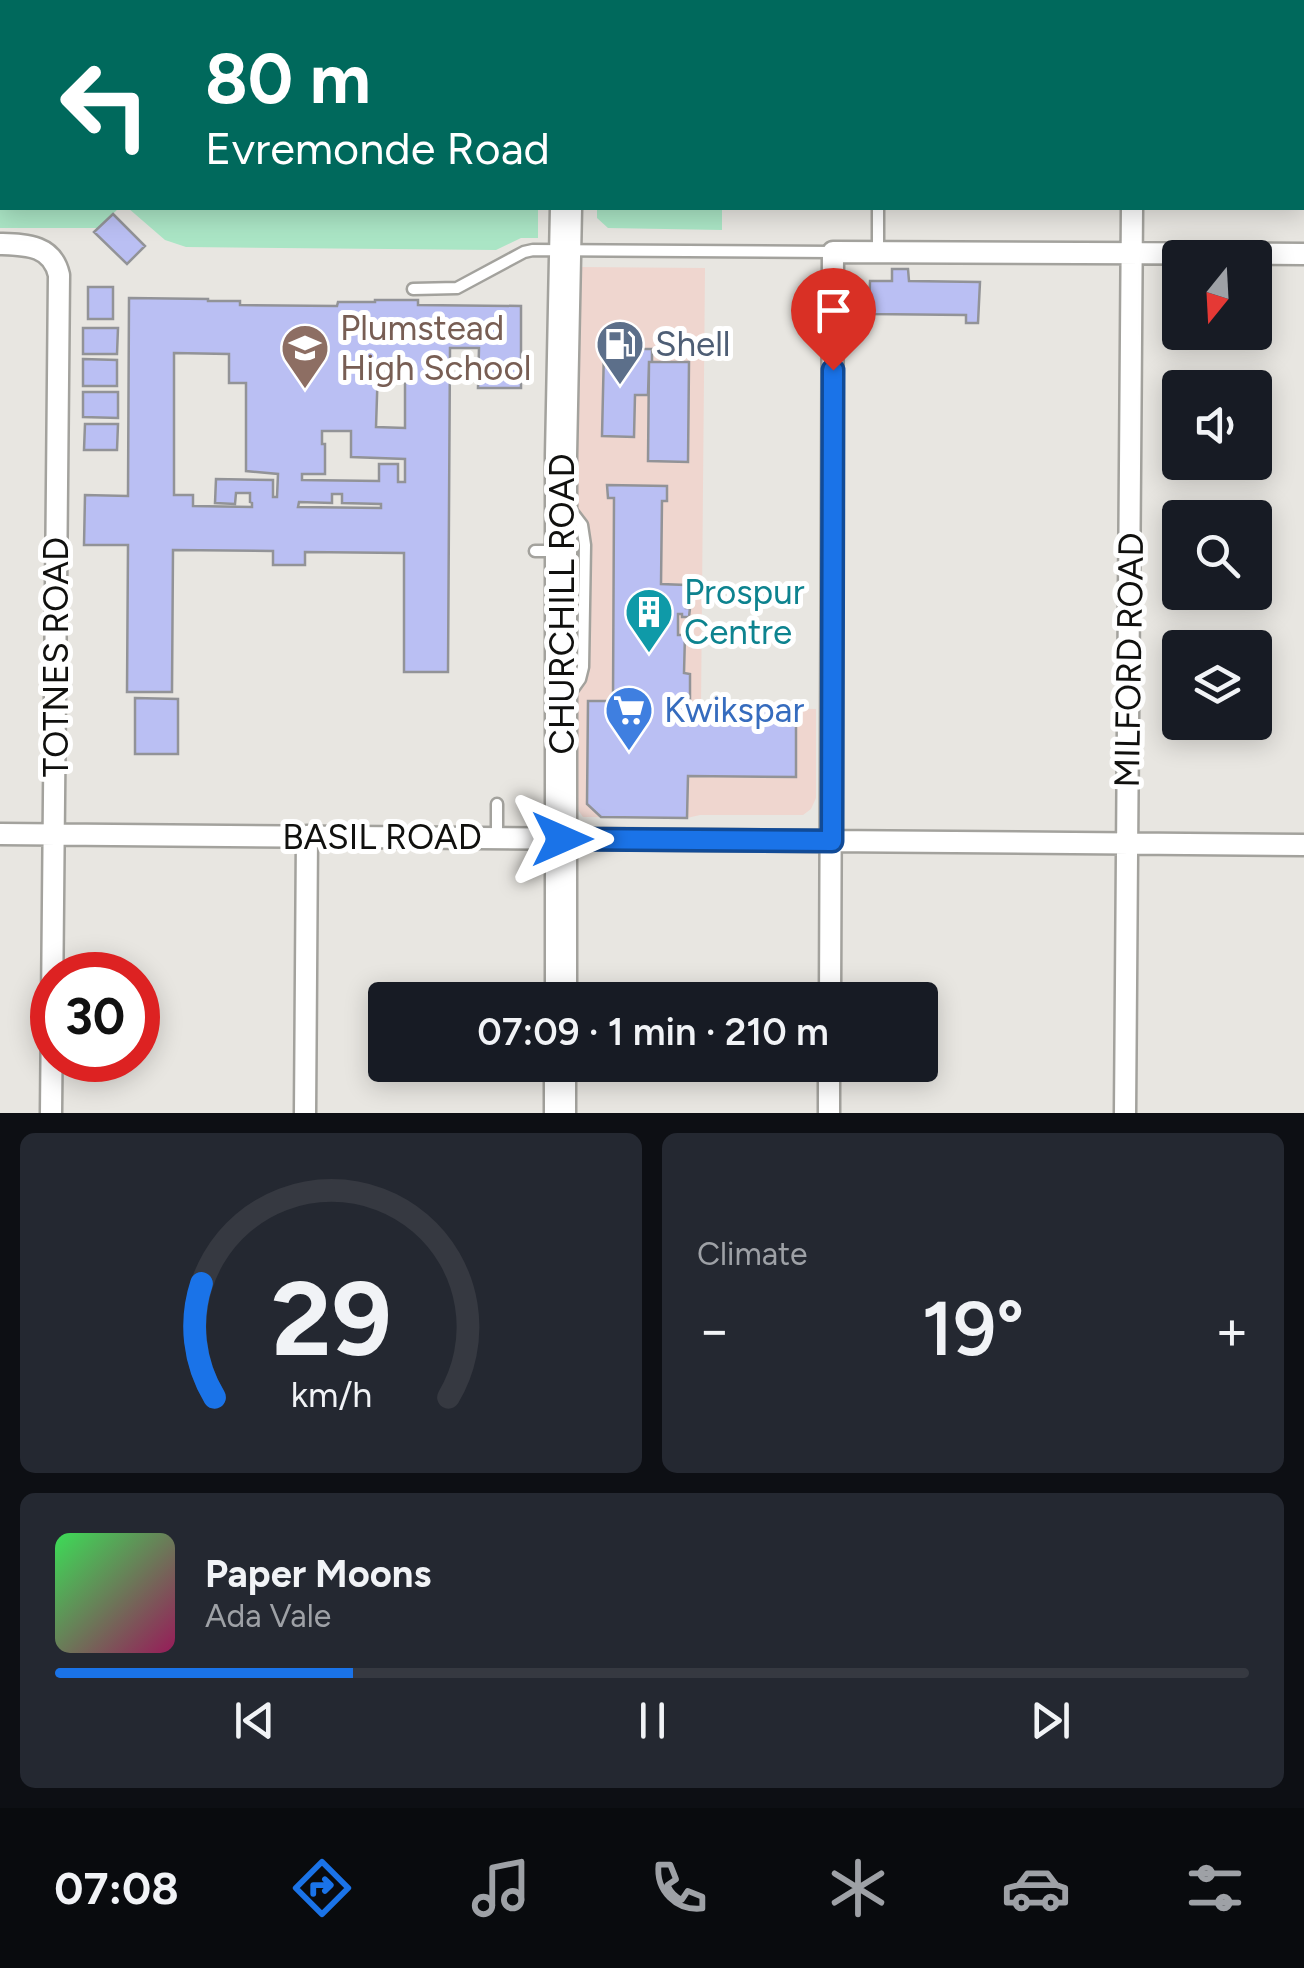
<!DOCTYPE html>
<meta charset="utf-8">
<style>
body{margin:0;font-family:Figtree,sans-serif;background:#242831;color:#f1f3f6;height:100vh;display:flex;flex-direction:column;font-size:38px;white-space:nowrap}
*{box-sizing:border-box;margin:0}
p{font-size:32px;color:#9ea1a6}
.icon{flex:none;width:55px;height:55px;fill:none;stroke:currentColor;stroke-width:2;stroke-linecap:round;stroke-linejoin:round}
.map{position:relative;height:1113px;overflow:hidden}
.details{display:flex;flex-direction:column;gap:20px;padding:20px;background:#0d0f14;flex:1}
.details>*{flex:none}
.guide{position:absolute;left:0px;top:0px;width:1305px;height:210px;box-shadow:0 5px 25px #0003;background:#00695c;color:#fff;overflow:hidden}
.needle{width:65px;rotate:198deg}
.buttons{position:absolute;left:1162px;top:240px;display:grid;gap:20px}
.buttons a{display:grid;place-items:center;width:110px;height:110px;border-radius:10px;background:#171b24;box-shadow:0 5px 25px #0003;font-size:50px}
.speed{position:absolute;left:30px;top:952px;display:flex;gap:20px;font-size:50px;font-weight:700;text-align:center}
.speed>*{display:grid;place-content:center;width:130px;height:130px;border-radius:50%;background:#171b24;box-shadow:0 5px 25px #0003;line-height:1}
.speed .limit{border:15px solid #d22;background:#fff;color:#111}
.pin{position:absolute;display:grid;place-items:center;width:85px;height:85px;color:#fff;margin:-102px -42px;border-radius:50% 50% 50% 0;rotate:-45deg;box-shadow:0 0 10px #0007}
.pin .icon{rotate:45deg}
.me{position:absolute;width:110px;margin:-55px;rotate:90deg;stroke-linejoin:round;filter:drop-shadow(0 0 8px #0008)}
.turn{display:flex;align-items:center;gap:35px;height:210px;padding:0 40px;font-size:45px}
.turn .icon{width:130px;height:130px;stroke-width:2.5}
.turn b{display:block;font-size:70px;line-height:85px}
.big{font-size:75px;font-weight:600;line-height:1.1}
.details .card{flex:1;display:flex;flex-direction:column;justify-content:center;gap:15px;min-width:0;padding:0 35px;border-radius:15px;background:#242831}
.details .dial{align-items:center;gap:0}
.dial svg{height:260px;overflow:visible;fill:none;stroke:#363941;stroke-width:7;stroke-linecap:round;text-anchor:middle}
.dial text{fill:#f1f3f6;stroke:none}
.song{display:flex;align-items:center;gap:30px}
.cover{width:120px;height:120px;border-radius:15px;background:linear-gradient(135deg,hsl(130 70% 55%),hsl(330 70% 35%))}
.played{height:10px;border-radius:5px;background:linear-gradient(90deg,#1a73e8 25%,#363941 25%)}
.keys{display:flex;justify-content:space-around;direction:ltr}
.heat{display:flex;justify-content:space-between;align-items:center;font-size:55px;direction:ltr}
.details .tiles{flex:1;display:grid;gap:20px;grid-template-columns:1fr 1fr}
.card:last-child{grid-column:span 2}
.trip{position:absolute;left:368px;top:982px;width:570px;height:100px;border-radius:10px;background:#171b24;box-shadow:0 5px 25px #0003;font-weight:600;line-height:100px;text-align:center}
.tabs{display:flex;height:160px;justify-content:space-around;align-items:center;background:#090b0e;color:#9ea1a6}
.tabs .icon{width:70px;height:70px}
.tabs .active{color:#1a73e8}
.tabs b{font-size:45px;color:#f1f3f6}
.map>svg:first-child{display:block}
</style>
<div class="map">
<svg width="1304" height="1113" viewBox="0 0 1304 1113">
<rect width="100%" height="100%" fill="#e8e6e1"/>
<path fill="#efd6cf" d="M 579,267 L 705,268 L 701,707 L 816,709 L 816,798 L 811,809 L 803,815 L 700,815 L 687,818 L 583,817 L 576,807 Z"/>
<path fill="#aae5c5" d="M 0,0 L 539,0 L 539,2 L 2,2 L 2,208 L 119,208 L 98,228 L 0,228 Z
M 595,0 L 870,0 L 870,2 L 595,2 Z
M 128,208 L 538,208 L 538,238 L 521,238 L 496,250 L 186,247 L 165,240 Z
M 597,208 L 722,208 L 722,230 L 608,228 L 597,218 Z"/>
<path fill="#babff3" stroke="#929397" stroke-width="2.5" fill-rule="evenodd" d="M 113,214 L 145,246 L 127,264 L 94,232 Z
M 892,269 L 908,269 L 909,281 L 980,282 L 978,323 L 966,323 L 966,315 L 869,314 L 870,281 L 892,281 Z
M 88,287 L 113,287 L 113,319 L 88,319 Z
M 129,298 L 208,299 L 208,301 L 240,301 L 240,305 L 337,306 L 338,302 L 375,302 L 375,300 L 418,300 L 418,305 L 521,306 L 521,388 L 478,388 L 479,348 L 450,348 L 448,672 L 404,672 L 404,553 L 305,552 L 305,565 L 273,565 L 273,551 L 173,550 L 172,692 L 127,692 L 128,545 L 84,545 L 85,495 L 128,496 ZM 174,353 L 229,354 L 229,383 L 246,383 L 246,471 L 278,474 L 277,497 L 273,497 L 273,480 L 216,479 L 215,503 L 235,504 L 236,493 L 250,493 L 250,502 L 252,503 L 252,507 L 193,506 L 193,495 L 174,495 ZM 378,366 L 405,366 L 405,428 L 376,427 ZM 322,431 L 351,431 L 351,457 L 405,459 L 405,482 L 398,482 L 398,464 L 379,464 L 379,481 L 302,480 L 302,474 L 325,474 L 325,444 L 322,444 ZM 332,494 L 342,494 L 342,503 L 381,504 L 381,508 L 298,507 L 299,502 L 332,503 Z
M 83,328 L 118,328 L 117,354 L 83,354 Z
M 604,349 L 652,349 L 652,362 L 649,362 L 648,395 L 635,395 L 634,437 L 602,436 Z
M 83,359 L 117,360 L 117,386 L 83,386 Z
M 649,362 L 689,362 L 688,462 L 648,461 Z
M 83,392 L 118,392 L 118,418 L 83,417 Z
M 85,424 L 118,424 L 117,450 L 84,450 Z
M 607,485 L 667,486 L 667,501 L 662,501 L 661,584 L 686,585 L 686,608 L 690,608 L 689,617 L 682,617 L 682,614 L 678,614 L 678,635 L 685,635 L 684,673 L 690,674 L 690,706 L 686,706 L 686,712 L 758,713 L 758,709 L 796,709 L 796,777 L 688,776 L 687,818 L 601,817 L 587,804 L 588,701 L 613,701 L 614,498 L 608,498 Z
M 135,698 L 178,699 L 178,754 L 135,754 Z"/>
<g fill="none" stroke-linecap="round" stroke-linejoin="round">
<g stroke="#a3a29d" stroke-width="15">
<path id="lane" d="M 895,2 L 932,2
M 878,251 L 878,208
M 413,289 L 457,288 L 524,252 L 533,250 L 832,252
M 569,508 L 582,525 L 585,545 L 583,667 L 580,679 L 570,693
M 535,551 L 559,551
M 497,838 L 497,804"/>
</g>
<g stroke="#a3a29d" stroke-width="25">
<path id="street" d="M 1133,2 L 1133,0
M 0,244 C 27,245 52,245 59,275 L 51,1113
M 0,834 L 1304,845
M 830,1000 L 833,252 L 1304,254
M 305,1113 L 307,836
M 829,1113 L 829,1065
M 1125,1113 L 1132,208"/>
</g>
<g stroke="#a3a29d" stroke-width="35">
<path id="secondary" d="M 568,2 L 568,0
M 561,1000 L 561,455 L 566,208
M 560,1113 L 560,1065"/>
</g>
<use href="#lane" stroke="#fff" stroke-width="10"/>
<use href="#street" stroke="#fff" stroke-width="20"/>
<use href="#secondary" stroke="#fff" stroke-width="30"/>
</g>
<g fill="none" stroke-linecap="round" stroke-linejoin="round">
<g stroke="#114b97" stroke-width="25">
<path id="route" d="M 562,839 L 832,841 L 833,370"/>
</g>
<use href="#route" stroke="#1a73e8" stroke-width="18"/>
</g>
<defs>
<g id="fuel-pin" transform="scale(2.5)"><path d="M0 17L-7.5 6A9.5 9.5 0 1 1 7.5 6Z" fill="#5c6f8a" stroke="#fff"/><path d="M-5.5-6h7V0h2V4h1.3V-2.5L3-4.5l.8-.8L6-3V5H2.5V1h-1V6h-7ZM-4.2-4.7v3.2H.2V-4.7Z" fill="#fff"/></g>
<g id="school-pin" transform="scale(2.5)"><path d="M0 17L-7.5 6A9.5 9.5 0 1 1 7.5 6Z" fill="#8d6e63" stroke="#fff"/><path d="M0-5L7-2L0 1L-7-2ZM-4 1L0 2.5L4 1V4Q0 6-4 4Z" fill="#fff"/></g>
<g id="building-pin" transform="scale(2.5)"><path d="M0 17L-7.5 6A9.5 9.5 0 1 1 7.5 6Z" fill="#0f9aa8" stroke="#fff"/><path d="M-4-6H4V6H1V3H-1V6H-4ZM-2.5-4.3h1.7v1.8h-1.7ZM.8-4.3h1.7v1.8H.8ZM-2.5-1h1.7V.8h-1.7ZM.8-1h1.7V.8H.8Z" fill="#fff"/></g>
<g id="supermarket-pin" transform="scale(2.5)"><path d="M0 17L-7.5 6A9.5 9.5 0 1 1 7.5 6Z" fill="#3f7fe0" stroke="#fff"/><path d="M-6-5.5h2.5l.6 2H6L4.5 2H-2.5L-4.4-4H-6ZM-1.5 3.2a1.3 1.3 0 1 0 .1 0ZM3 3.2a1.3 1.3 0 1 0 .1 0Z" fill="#fff"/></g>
</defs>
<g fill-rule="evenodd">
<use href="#fuel-pin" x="620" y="344"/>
<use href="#school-pin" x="305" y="348"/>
<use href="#building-pin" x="649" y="612"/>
<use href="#supermarket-pin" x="629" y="710"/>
</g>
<g text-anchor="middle" stroke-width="10" stroke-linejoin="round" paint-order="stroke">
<g font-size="35" fill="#785e54" stroke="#fff" text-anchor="start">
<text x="340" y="340">Plumstead<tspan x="340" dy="40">High School</tspan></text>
</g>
<g font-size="35" fill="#4e5e75" stroke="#fff" text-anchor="start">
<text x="655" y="356">Shell</text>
</g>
<g font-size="35" fill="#0d838f" stroke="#fff" text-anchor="start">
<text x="684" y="604">Prospur<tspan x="684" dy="40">Centre</tspan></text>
</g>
<g font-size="35" fill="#10100e" stroke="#fff">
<text transform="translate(562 604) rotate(-90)" y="12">CHURCHILL ROAD</text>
<text transform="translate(56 657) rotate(-90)" y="12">TOTNES ROAD</text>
<text transform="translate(1129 660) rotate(-89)" y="12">MILFORD ROAD</text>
<text x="382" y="849">BASIL ROAD</text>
</g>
<g font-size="35" fill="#366cbe" stroke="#fff" text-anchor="start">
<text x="664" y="722">Kwikspar</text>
</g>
</g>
</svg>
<div class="buttons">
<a><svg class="needle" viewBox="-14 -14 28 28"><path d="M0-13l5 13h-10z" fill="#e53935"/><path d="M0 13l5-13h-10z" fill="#9ea1a6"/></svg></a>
<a><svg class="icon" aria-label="sound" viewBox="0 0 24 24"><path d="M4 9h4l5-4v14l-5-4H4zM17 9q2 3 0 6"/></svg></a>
<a><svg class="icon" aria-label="search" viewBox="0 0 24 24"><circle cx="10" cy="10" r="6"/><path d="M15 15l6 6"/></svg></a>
<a><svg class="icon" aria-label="layers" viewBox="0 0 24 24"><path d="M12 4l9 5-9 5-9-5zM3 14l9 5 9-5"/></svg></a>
</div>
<div class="speed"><div class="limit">30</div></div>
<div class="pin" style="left:833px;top:370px;background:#d93025"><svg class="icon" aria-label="arrive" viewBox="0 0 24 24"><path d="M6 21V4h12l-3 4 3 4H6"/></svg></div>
<svg class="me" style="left:562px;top:839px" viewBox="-20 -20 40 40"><path d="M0-17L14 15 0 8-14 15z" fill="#1a73e8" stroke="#fff" stroke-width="4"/></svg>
<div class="trip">07:09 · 1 min · 210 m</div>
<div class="guide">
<div class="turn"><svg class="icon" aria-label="left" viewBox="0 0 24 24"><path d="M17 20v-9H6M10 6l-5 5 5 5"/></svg><div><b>80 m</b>Evremonde Road</div></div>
</div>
</div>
<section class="details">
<div class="tiles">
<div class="card dial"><svg viewBox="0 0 100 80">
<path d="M14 69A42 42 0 1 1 86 69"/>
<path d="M14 69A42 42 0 0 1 10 34" stroke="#1a73e8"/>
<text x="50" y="56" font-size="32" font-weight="700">29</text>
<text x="50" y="72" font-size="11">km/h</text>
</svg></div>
<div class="card"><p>Climate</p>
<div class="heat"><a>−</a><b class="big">19°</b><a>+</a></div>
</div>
<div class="card">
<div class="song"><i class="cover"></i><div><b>Paper Moons</b><p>Ada Vale</p></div></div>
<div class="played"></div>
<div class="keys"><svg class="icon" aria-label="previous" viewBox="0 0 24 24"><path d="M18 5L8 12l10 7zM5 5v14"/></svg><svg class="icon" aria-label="pause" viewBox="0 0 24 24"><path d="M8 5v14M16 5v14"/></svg><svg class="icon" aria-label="next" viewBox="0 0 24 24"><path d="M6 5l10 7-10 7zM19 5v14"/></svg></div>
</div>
</div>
</section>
<nav class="tabs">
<b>07:08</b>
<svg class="icon active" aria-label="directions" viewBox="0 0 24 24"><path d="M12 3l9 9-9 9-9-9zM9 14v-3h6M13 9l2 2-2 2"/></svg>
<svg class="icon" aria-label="music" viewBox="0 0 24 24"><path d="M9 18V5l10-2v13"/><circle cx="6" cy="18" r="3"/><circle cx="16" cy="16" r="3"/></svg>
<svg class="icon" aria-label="phone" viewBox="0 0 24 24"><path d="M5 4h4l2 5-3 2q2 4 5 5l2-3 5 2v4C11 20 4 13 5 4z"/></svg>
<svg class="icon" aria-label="climate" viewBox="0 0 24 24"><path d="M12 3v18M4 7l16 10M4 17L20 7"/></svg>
<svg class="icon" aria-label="car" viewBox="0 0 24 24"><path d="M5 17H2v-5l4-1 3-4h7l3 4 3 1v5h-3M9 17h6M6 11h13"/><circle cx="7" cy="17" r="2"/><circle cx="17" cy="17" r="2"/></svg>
<svg class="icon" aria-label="filters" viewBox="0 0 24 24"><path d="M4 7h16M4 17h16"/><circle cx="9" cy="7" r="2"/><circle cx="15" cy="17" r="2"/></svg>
</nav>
